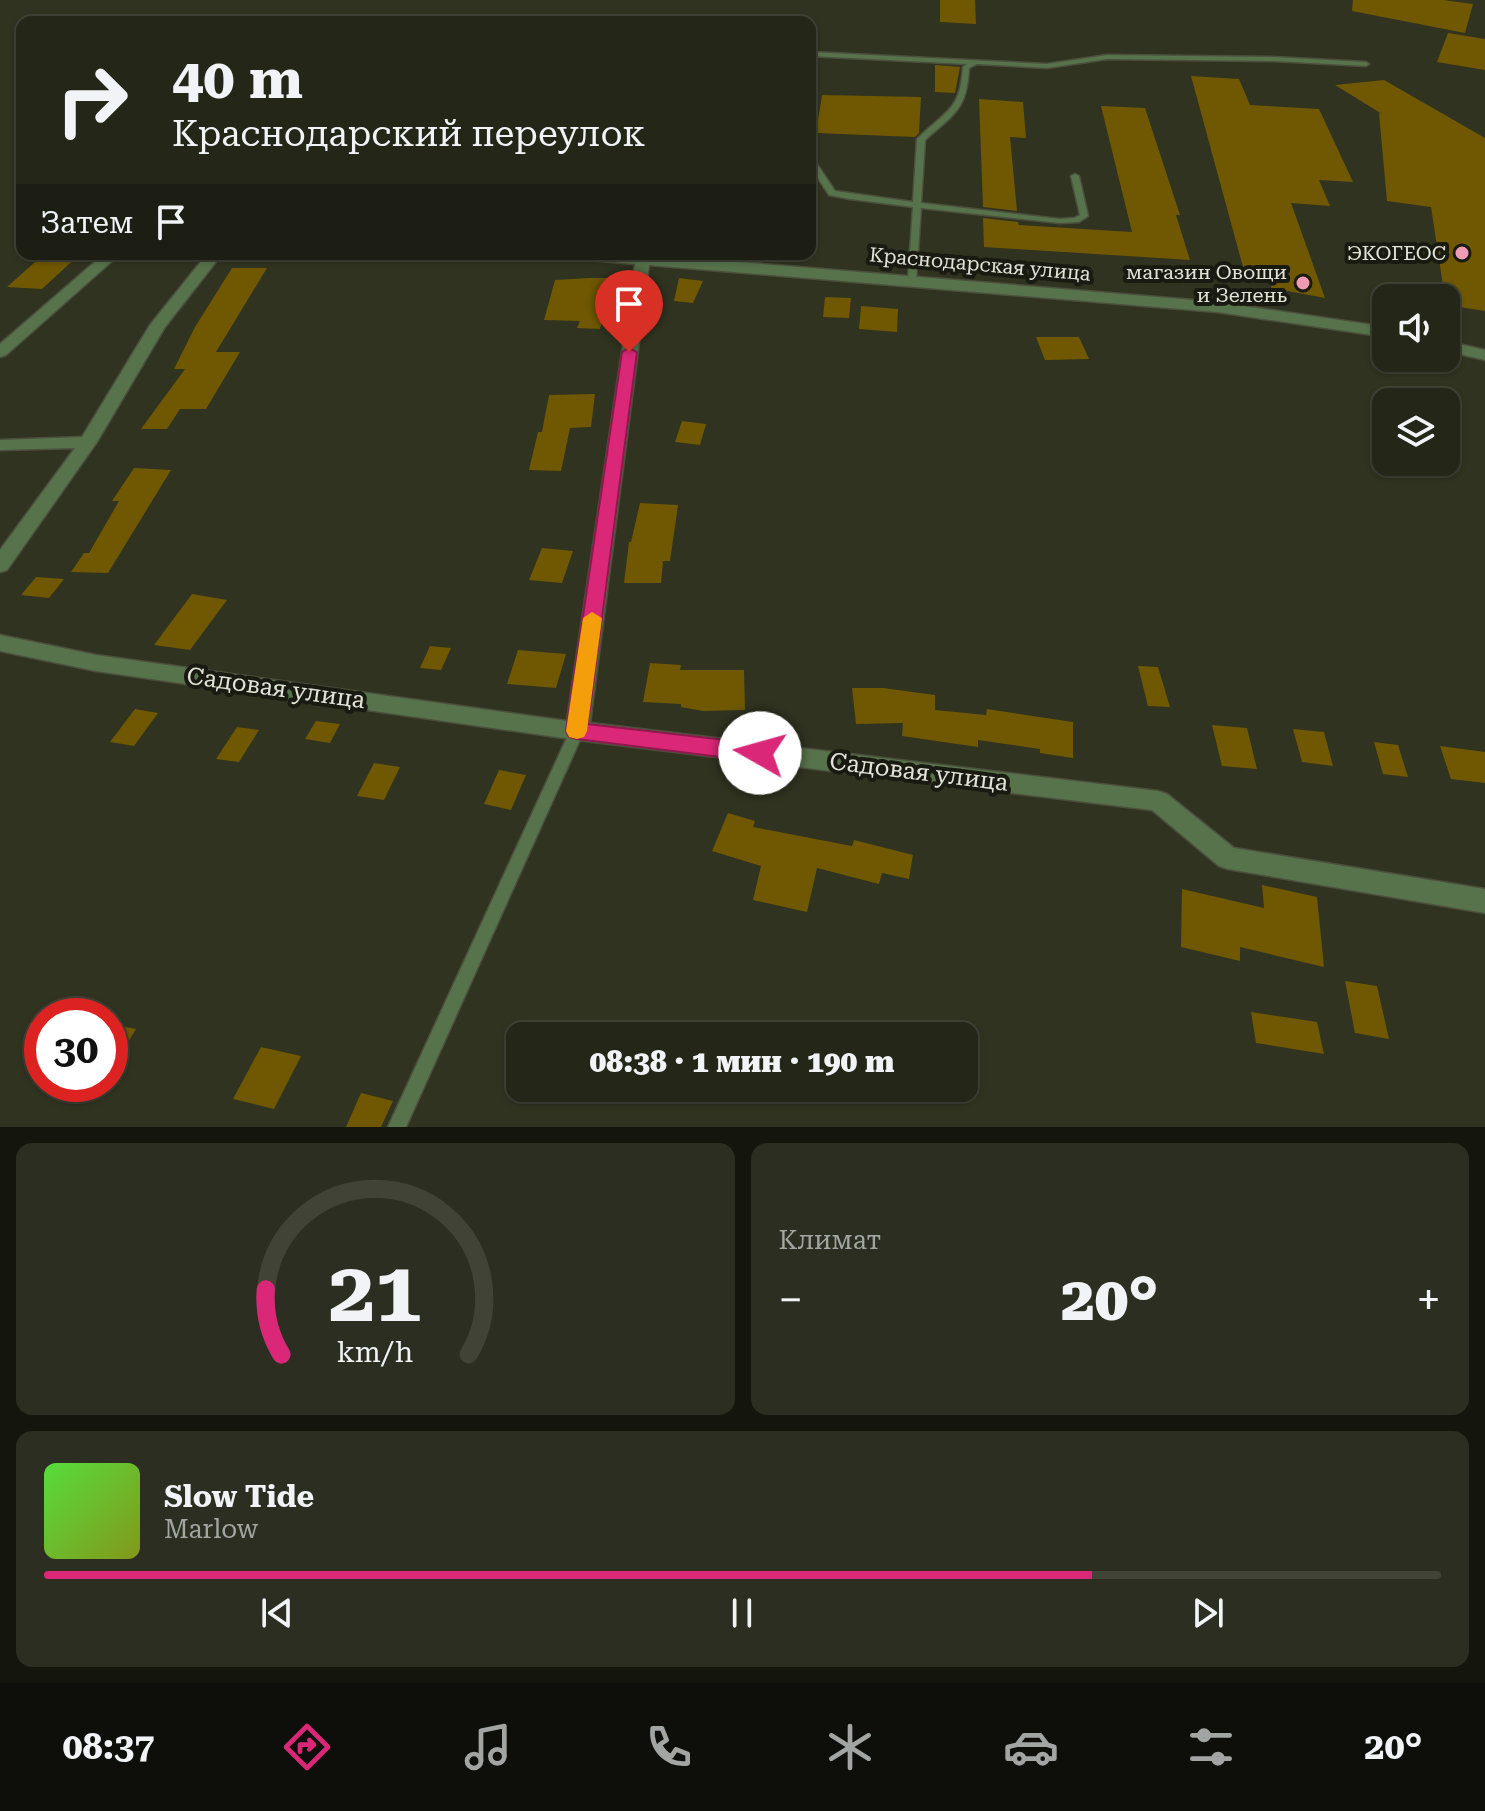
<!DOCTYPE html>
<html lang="ru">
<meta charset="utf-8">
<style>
body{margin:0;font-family:"Roboto Serif",serif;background:#2c2e21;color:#f1f3f6;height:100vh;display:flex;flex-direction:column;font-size:30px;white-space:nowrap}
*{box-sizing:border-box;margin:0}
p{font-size:26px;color:#a3a5a2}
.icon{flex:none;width:44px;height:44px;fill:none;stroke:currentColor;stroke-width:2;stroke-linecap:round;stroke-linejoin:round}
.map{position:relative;height:1127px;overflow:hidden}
.panel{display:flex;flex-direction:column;gap:16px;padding:16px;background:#14150d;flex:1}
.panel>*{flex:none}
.guide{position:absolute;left:16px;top:16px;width:800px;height:244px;border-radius:16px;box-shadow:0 2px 6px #0004,0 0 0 2px #414337;background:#242618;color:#f1f3f6;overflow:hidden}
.controls{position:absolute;left:1372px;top:284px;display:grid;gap:16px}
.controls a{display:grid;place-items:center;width:88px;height:88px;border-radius:16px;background:#242618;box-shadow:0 2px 6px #0004,0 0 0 2px #414337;font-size:40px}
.speed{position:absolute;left:24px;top:998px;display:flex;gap:16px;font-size:40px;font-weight:700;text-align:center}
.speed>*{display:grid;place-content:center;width:104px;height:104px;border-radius:50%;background:#242618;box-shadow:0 2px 6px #0004,0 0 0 2px #414337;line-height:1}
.speed .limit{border:12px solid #d22;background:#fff;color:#111}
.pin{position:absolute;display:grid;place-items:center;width:68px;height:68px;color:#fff;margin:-82px -34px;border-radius:50% 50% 50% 0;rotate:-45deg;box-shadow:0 0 8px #0007}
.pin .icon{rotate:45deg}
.me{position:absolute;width:88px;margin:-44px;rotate:277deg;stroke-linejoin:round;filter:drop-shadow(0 0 6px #0008)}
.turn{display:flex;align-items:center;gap:28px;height:168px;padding:0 24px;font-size:36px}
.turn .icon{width:104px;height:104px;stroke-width:2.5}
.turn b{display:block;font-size:56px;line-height:68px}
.then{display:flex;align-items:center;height:76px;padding:0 24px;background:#0003;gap:16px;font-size:30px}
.big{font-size:60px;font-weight:800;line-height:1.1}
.panel .widget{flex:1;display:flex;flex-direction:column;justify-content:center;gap:12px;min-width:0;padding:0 28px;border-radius:16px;background:#2c2e21}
.panel .dial{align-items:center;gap:0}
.dial svg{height:208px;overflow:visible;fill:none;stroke:#414337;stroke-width:7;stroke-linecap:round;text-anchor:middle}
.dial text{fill:#f1f3f6;stroke:none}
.song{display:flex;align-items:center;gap:24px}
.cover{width:96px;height:96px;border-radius:12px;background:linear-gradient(135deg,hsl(110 70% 55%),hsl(70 70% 35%))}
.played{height:8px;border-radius:4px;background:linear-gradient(90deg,#db2777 75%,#414337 75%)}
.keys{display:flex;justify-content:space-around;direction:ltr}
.heat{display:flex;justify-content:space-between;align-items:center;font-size:44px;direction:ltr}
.panel .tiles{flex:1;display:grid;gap:16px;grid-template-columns:1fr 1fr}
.widget:last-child{grid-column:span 2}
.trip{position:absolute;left:506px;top:1022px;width:472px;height:80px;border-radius:16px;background:#242618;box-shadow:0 2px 6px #0004,0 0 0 2px #414337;font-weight:800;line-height:80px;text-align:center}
.tab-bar{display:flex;height:128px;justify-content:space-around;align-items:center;background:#0e0f0a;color:#a3a5a2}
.tab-bar .icon{width:56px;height:56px}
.tab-bar .current{color:#db2777}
.tab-bar b{font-size:36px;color:#f1f3f6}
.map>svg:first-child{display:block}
</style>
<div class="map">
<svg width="1485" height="1127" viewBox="0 0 1485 1127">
<rect width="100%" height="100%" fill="#303320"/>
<path fill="#6f5801" d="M 940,0 L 975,0 L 976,24 L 940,22 Z
M 1353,0 L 1443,0 L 1473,4 L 1465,33 L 1352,11 Z
M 1448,33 L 1485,39 L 1485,70 L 1437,62 Z
M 935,65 L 960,67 L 955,93 L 935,92 Z
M 1191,76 L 1239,79 L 1250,105 L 1319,109 L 1353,182 L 1319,180 L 1330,206 L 1291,203 L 1325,298 L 1271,288 L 1272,281 L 1246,278 Z
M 1384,80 L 1485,138 L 1485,311 L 1446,305 L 1431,207 L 1387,201 L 1379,113 L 1382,114 L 1335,85 Z
M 822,95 L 921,97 L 919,133 L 915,137 L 816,133 Z
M 979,99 L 1023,102 L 1026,138 L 1010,137 L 1017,211 L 983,207 Z
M 1101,106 L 1145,108 L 1180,215 L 1176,215 L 1190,260 L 984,247 L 983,218 L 1018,222 L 1019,225 L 1132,232 Z
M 44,254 L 80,254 L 42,289 L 7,287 Z
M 232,268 L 267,268 L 216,352 L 240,352 L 206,409 L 180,409 L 167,429 L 141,429 L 185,369 L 174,369 L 195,327 Z
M 589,278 L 615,278 L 600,329 L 577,328 L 580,321 L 544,320 L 555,280 Z
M 679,278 L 703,281 L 693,303 L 674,301 Z
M 825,297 L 851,298 L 849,318 L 823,317 Z
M 861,306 L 898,309 L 897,332 L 859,329 Z
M 1036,337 L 1079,337 L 1089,359 L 1045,360 Z
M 595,394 L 591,427 L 570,428 L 561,471 L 529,470 L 538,432 L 542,432 L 549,395 Z
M 682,421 L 706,424 L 700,445 L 675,442 Z
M 134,468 L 171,470 L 108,573 L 71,572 L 84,553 L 89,553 L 119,501 L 112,501 Z
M 640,503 L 678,505 L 670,561 L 663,561 L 661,583 L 624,583 L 629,542 L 631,542 Z
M 542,548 L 573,551 L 562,583 L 529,580 Z
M 36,577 L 64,579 L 49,598 L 21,595 Z
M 192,594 L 227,600 L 190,650 L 154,645 Z
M 430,646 L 451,648 L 441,670 L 420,668 Z
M 518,650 L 566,654 L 556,688 L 507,684 Z
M 650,663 L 681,665 L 680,670 L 744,670 L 745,710 L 703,711 L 681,707 L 681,704 L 643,702 Z
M 1138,666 L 1158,667 L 1170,707 L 1148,706 Z
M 852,688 L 883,688 L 935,695 L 935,710 L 986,715 L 987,709 L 1073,722 L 1073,758 L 1040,753 L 1040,749 L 978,740 L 978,747 L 902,736 L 903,723 L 856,724 Z
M 135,709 L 158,713 L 134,746 L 110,742 Z
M 316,721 L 340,724 L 330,743 L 305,739 Z
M 1212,725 L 1247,728 L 1257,769 L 1222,766 Z
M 237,727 L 259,730 L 239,762 L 216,759 Z
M 1293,729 L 1324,732 L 1333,766 L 1302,762 Z
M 1374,742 L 1398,745 L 1408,777 L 1383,774 Z
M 1440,746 L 1485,752 L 1485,783 L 1451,779 Z
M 374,763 L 400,767 L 384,800 L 357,796 Z
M 499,770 L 526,775 L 511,810 L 484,804 Z
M 728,813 L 755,821 L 753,827 L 852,846 L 854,840 L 913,855 L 909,879 L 882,873 L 879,884 L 817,868 L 807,912 L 753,900 L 761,866 L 712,851 Z
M 1262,885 L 1317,897 L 1324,967 L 1240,947 L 1240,961 L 1181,947 L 1182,889 L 1264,908 Z
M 1345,981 L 1377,986 L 1389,1039 L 1355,1033 Z
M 1251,1012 L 1317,1022 L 1324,1054 L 1256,1043 Z
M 110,1024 L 136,1029 L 110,1072 Z
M 261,1047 L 301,1056 L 274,1109 L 233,1099 Z
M 361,1093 L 393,1101 L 381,1127 L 346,1127 Z"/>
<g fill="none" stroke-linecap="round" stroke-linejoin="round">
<g stroke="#4c4f3d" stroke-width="3">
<path id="service" d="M 810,52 L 1047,64 L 1107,55 L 1274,57 L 1366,62 L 1369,64 L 1366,66 L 1274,61 L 1107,59 L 1047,68 L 977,64 L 969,68 C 967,110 954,114 925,140 L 921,203 L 1060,219 L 1074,218 L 1080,215 L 1071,176 L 1075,174 L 1079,176 L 1088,216 L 1079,222 L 1060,223 L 921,208 L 916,281 L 912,284 L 908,281 L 913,207 L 850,199 L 829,195 L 810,166 L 810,158 L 813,158 L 835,191 L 913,202 L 917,139 C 946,110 960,112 963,67 L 967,64 L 810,56 Z
M 577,726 L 582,727 L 584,731 L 406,1127 L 388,1127 L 570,731 L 572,727 Z"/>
</g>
<g stroke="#4c4f3d" stroke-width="3">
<path id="minor" d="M 104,254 L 120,254 L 6,355 L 0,357 L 0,344 Z
M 207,254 L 222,254 L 165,327 L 97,442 L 7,570 L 0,572 L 0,550 L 75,448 L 0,450 L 0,440 L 82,437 L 150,325 Z
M 562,254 L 644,254 L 1217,302 L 1386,327 L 1386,337 L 1217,312 L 649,265 L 590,723 L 1158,791 L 1167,794 L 1234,848 L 1485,889 L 1485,913 L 1228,869 L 1219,866 L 1152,810 L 577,740 L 96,671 L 0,651 L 0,635 L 96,655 L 567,721 L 635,264 L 569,258 Z
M 1446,341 L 1485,350 L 1485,360 L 1446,351 Z"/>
</g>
<use href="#service" fill="#57734b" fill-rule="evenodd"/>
<use href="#minor" fill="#57734b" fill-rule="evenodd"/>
</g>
<path fill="#db2777" stroke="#8e194d" stroke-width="2" d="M 629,348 L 637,352 L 588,724 L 760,744 L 768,747 L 771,753 L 768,759 L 760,762 L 577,739 L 569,737 L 566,731 L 622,352 Z"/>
<path fill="#f59e0b" d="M 592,612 L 602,618 L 587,731 L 584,737 L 577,739 L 569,737 L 566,731 L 583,618 Z"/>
<g fill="#f19ab4" stroke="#191a11" stroke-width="3">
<circle cx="1462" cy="253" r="8"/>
<circle cx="1303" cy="283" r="8"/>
</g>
<g text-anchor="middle" stroke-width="8" stroke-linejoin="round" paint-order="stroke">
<g font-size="20" fill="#e2e4d7" stroke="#191a11" text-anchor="end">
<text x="1446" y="260">ЭКОГЕОС</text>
<text x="1287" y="279">магазин Овощи<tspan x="1287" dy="23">и Зелень</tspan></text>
</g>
<g font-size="20" fill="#e2e4d7" stroke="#191a11">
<text transform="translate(980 264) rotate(5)" y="7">Краснодарская улица</text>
</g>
<g font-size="24" fill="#e2e4d7" stroke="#191a11">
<text transform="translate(276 688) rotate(8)" y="8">Садовая улица</text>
<text transform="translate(919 772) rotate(7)" y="8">Садовая улица</text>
</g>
</g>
</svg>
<div class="controls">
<a><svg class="icon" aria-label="sound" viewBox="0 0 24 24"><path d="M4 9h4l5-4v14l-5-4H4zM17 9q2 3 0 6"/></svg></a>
<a><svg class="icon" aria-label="layers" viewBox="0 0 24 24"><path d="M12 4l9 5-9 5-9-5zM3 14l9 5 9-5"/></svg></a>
</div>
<div class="speed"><div class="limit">30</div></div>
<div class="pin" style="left:629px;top:352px;background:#d93025"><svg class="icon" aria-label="arrive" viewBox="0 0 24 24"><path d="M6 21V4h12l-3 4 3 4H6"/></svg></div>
<svg class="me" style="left:760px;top:753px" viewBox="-20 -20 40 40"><circle r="19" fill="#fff"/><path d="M0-13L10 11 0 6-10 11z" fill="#db2777"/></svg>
<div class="trip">08:38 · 1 мин · 190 m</div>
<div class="guide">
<div class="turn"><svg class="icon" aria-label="right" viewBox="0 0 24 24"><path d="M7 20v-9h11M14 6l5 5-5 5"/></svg><div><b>40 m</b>Краснодарский переулок</div></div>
<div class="then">Затем<svg class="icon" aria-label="arrive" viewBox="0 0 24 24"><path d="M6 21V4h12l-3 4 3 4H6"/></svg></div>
</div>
</div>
<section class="panel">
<div class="tiles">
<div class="widget dial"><svg viewBox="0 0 100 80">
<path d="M14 69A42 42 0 1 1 86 69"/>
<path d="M14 69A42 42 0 0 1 8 44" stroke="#db2777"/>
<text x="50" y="56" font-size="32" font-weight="700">21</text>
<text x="50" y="72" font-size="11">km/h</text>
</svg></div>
<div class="widget"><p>Климат</p>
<div class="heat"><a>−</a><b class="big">20°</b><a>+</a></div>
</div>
<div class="widget">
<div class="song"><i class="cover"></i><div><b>Slow Tide</b><p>Marlow</p></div></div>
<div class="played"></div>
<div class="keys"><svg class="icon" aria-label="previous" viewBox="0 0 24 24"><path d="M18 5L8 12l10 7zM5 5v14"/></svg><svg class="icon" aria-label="pause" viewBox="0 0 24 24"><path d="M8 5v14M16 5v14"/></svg><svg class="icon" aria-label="next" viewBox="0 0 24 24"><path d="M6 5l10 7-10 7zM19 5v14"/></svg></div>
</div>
</div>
</section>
<nav class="tab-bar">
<b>08:37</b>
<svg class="icon current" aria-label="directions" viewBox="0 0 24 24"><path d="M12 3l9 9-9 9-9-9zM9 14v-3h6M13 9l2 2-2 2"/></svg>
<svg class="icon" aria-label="music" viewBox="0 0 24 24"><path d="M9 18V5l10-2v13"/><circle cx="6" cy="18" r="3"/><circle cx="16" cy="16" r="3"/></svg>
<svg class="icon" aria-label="phone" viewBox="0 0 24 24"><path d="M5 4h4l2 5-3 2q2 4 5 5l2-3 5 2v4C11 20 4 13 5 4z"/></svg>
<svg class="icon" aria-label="climate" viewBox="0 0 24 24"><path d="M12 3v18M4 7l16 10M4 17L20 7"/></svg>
<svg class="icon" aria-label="car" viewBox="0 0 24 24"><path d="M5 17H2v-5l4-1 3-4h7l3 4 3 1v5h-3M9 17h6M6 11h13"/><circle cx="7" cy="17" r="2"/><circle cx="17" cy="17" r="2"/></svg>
<svg class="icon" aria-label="filters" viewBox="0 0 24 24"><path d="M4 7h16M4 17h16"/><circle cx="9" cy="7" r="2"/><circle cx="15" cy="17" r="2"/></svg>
<b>20°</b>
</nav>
